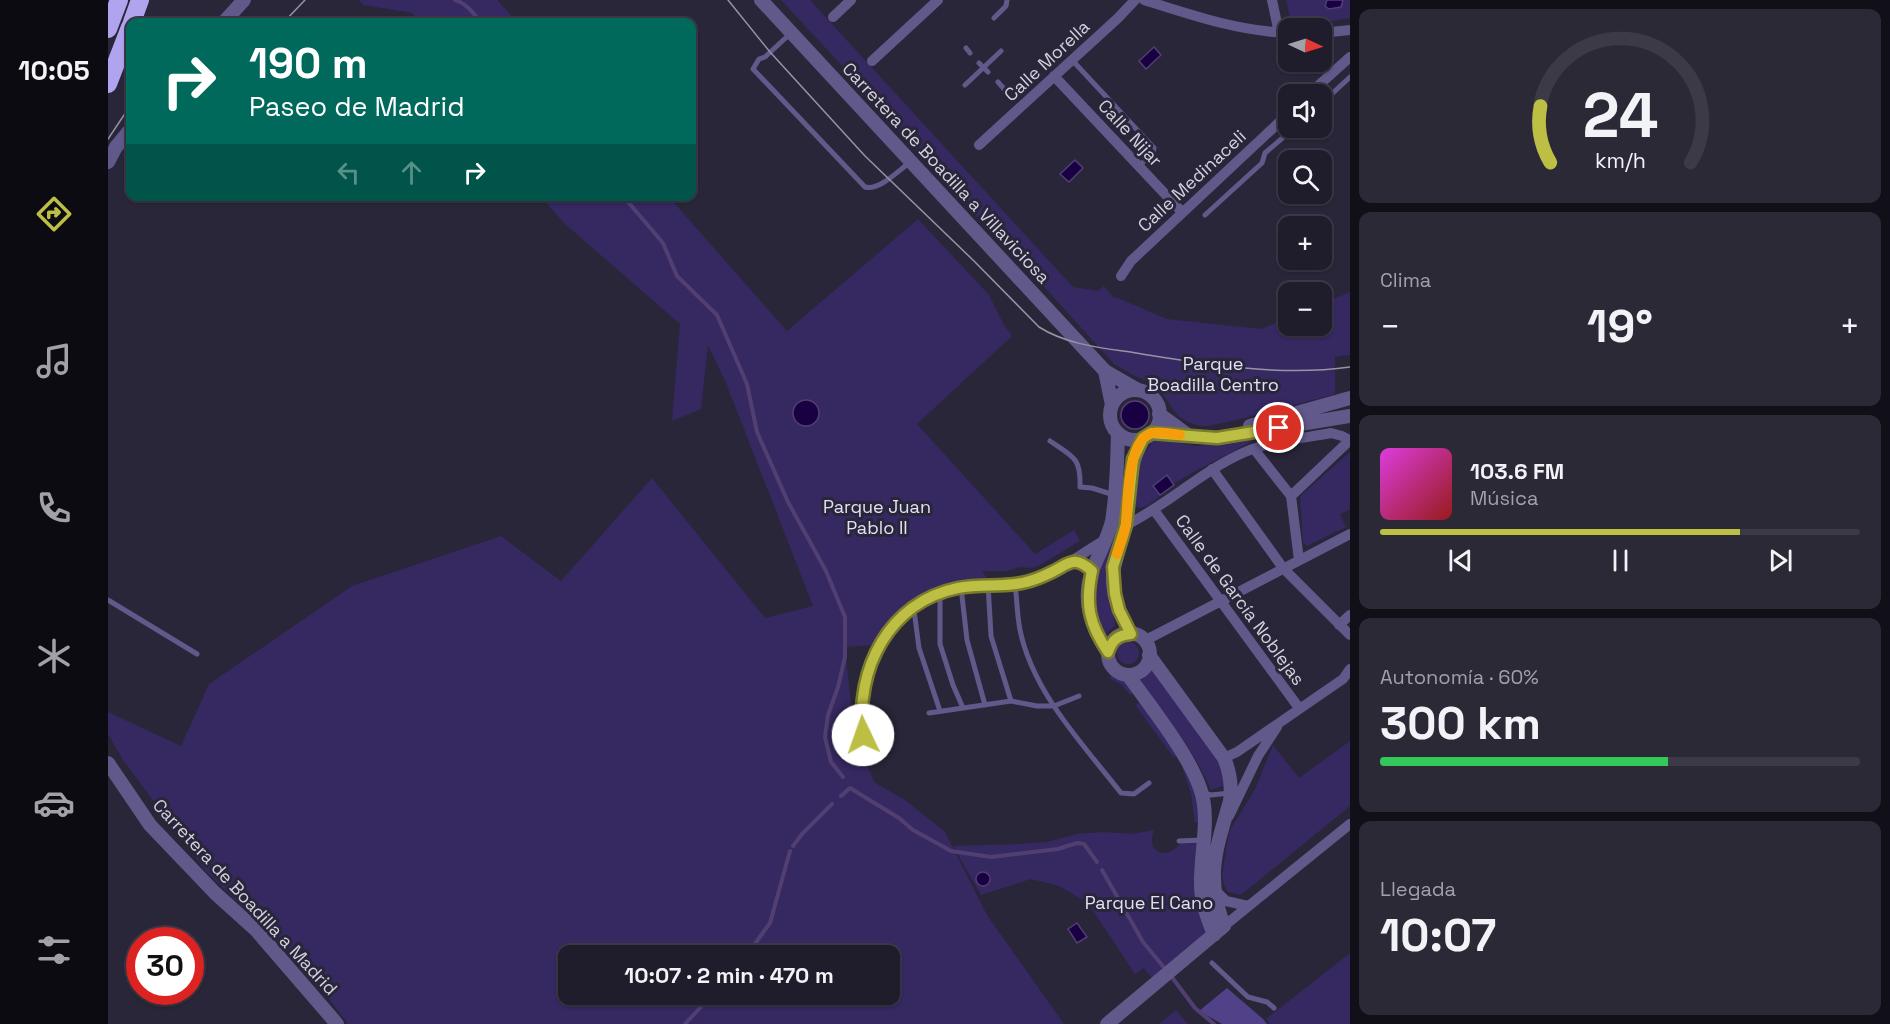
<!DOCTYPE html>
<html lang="es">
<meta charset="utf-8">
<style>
body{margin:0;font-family:"Space Grotesk",sans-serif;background:#2c2937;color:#f1f3f6;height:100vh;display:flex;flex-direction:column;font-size:22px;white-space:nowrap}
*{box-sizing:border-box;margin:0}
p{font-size:20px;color:#a1a1a9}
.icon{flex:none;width:33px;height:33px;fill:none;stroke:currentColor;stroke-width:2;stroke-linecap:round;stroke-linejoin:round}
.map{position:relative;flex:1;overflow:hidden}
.side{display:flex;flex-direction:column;gap:9px;padding:9px;background:#110f18;width:540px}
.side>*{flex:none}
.top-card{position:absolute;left:18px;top:18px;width:570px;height:183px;border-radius:12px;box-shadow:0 2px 4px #0004,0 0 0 2px #3c3a47;background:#00695c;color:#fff;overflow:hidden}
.needle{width:39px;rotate:94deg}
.controls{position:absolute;left:1170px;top:18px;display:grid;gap:12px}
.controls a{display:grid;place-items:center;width:54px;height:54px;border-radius:12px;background:#1f1c2b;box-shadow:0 2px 4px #0004,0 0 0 2px #3c3a47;font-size:30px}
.speed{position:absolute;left:18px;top:927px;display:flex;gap:12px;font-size:30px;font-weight:700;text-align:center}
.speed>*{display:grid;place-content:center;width:78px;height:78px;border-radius:50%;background:#1f1c2b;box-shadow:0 2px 4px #0004,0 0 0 2px #3c3a47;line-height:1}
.speed .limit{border:9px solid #d22;background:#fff;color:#111}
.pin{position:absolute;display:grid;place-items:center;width:51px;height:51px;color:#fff;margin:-26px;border:3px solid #fff;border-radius:50%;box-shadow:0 2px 6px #0007}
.me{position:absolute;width:66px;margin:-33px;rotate:357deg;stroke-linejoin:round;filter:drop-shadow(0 0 4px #0008)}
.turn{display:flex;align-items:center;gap:21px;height:126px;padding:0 24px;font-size:27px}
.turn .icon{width:78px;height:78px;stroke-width:2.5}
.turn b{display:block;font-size:42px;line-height:51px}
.lanes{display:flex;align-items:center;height:57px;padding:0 24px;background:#0003;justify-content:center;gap:30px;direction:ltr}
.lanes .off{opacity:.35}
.big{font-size:45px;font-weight:700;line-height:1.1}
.side .tile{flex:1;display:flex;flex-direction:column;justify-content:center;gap:9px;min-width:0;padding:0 21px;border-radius:12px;background:#2c2937}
.side .dial{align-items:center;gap:0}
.dial svg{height:156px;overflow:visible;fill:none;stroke:#3c3a47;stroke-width:7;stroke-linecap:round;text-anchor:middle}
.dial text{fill:#f1f3f6;stroke:none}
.song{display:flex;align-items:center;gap:18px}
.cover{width:72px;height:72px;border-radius:9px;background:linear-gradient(135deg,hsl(300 70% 55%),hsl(0 70% 35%))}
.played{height:6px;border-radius:3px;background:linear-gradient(90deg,#bcbf44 75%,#3c3a47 75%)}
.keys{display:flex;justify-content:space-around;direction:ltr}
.heat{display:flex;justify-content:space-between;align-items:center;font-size:33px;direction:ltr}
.charge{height:9px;border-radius:4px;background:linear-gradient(90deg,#34c759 60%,#3c3a47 0)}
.trip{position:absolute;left:450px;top:945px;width:342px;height:60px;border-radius:12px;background:#1f1c2b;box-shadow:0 2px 4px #0004,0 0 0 2px #3c3a47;font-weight:700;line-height:60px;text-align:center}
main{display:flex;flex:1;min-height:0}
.tabs{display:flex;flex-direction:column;width:108px;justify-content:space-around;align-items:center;background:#0c0b11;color:#a1a1a9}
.tabs .icon{width:42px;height:42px}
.tabs .active{color:#bcbf44}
.tabs b{font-size:27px;color:#f1f3f6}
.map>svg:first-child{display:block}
</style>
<main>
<nav class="tabs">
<b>10:05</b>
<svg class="icon active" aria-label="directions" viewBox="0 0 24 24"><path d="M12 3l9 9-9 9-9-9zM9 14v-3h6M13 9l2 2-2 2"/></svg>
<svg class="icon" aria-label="music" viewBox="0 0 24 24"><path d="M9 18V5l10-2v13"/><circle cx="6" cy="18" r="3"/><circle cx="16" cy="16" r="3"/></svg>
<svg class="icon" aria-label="phone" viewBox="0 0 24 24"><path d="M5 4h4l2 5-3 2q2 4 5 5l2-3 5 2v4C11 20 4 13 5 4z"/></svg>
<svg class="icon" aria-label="climate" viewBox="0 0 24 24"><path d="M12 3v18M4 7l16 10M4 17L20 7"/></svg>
<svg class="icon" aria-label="car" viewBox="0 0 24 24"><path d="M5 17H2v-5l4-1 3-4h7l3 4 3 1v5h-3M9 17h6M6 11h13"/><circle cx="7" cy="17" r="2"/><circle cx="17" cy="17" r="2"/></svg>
<svg class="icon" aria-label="filters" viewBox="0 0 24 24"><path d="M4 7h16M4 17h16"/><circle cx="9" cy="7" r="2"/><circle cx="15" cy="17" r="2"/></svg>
</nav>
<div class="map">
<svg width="1242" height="1024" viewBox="0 0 1242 1024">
<rect width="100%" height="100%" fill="#292639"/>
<path fill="#362861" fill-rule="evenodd" d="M 251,0 L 389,0 L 409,22 L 310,22 L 304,13 L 255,5 Z
M 673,0 L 702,0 L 965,287 L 990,291 L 996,286 L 1006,298 L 1010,298 L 1059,319 L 1153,329 L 1180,318 L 1180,326 L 1214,326 L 1214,304 L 1242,292 L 1242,355 L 1227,357 L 1227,394 L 1129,420 L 1100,426 L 1091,426 L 1080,422 L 1070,416 L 1049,386 L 1023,374 L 1006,364 L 902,249 L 887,236 L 780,120 L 779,114 Z
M 1178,0 L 1242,0 L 1242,18 L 1224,21 L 1186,22 L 1181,14 Z
M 433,197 L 561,197 L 679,331 L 810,219 L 881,295 L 896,325 L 904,336 L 809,424 L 927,554 L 966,530 L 972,541 L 932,565 L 924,568 L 912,567 L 899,571 L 874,571 L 879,578 C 854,579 824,588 804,603 C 790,615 779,632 767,645 L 737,647 L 746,732 L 766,782 L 797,800 L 837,832 L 879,915 L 956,1024 L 240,1024 L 218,995 L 170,943 L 96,869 L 15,760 L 0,734 L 0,712 L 73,746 L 101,684 L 244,586 L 393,536 L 453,581 L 544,478 L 657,618 L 705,606 L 618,383 L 600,345 L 593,409 L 564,421 L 572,324 L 457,224 ZM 460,956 L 782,956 L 782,994 L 460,994 Z
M 1052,439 L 1088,446 L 1145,440 C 1117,458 1084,469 1058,490 C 1050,497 1042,507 1031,508 L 1027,506 L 1031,466 L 1034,455 L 1047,440 Z
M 1242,452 L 1242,509 L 1232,514 L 1238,527 L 1199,546 L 1195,542 L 1192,496 Z
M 1005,540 L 999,584 L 1007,625 L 997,635 C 981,588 984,584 1005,540 Z
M1009 653a11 11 0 1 1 22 0a11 11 0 1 1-22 0Z
M 1044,669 L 1107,754 L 1116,772 L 1117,785 L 1103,790 C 1085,750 1060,716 1032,682 Z
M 1005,674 L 1014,678 L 1027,692 L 1022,695 L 1014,685 L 1001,678 Z
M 1034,701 L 1072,754 L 1066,758 L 1027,705 Z
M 1242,741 L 1242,806 L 1133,895 L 1120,892 L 1116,885 L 1114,875 L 1121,832 L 1147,789 L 1165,745 L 1191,778 Z
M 1079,764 L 1084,777 L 1093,821 L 1087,823 L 1083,793 L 1074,767 Z
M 1046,830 C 1037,853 1060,862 1073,842 L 1093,842 L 1103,934 L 1046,981 L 1036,968 L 1027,974 L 980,903 L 951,886 L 923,879 L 873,895 L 845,846 L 910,844 L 940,842 L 968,834 L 996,832 L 1023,834 Z
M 1242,953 L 1242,1024 L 1162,1024 L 1158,1019 Z
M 1068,1010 L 1080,1024 L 1051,1024 Z"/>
<path fill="#514189" d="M 1119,988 L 1155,1019 L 1159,1024 L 1114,1024 L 1091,1011 Z"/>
<path fill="#190043" stroke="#513f72" stroke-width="1.5" d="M 1219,0 L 1235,0 L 1233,7 L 1221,9 L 1217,6 Z
M 1046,47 L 1053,55 L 1038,69 L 1031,61 Z
M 967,160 L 975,168 L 961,182 L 952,174 Z
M685 413a13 13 0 1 1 26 0a13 13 0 1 1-26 0Z
M1013 415a14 14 0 1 1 28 0a14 14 0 1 1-28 0Z
M 1059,475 L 1066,485 L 1052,495 L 1045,486 Z
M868 879a7 7 0 1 1 14 0a7 7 0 1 1-14 0Z
M 969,923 L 979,937 L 969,943 L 960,929 Z"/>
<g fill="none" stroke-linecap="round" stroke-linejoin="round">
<path stroke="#513f72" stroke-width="4" d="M 347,0 C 358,3 366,13 372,22
M 515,196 L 555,243 L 569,276 L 609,315 L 639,384 L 649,432 L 680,502 L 718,571 L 737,617 L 737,657 L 730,687 L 720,715 L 717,737 L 723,762 L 735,777
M 733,796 L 742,788 L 791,818 L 805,830 L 843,851 L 883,857 L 950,849 L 969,843 L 976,844 L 989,862
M 685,846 L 694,834 L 724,804
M 994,870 L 1035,942 L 1058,970
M 638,956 L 662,923 L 682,851
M 1063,976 L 1087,1008 L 1106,1024
M 577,1024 L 605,994"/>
<path stroke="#62598b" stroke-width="5" d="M 886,18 L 898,6 L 899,0
M 683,33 L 657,57 L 651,59 L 645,69 L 757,187 C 771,191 790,171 801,163
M 858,48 L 862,53
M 964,60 L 1046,148 L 1045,153 L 1031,166
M 871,63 L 880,72
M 890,82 L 897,90
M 857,85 L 893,51
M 1214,103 L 1242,77
M 1097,215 L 1154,163 L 1157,153 L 1186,128
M 942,441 C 965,457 973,457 972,487 L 984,488 L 1006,495
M 880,584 L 883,636 L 903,701
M 907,584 C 909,599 909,615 912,630 C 925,693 975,744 1013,793 L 1026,794 L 1041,783
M 853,587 L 859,640 L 877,705
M 832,595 L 832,644 L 845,685 L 855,708
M 0,600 L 89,654
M 806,610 L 811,648 L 832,711
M 821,713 L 903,701 L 929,706 L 946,706 L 971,696
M 1096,793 L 1103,795 L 1122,793
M 1071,841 L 1095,840
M 1104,963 L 1140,997 L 1159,1002 L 1166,1008"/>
<path stroke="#62598b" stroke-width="10" d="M 1036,0 C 1083,15 1130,31 1180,33
M 1164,0 L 1171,33
M 725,17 L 743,0
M 1214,33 L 1242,30
M 764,61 L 830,0
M 946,76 L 1074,212
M 1201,94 L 1242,57
M 871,145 L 1010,18 L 1027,0
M 1013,276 L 1023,261 L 1180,114
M 1146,449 L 1183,496 L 1191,560
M 1104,469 L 1175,568 L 1242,635
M 1183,496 L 1242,440
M 1046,510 L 1191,708
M 1018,525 C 1060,505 1093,471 1137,452 C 1161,442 1196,438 1223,433 L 1234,436 L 1241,440
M 1231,625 L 1242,615
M 1036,641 L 1242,534
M 755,735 C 746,663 785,600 858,586 C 881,582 904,587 926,579 C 952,571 975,553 998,539
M 1116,758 L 1129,752 L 1235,679 L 1242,669
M 1121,816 L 1150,756 L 1169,727
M 1107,890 L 1118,901 L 1140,906
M 1116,926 L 1242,824"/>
<path stroke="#62598b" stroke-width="14" d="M 653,0 L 997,371 L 1030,390
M 116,22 L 136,0
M 0,162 L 8,147 L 22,130
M 997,371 L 1004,405
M1002 415a25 25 0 1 1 50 0a25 25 0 1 1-50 0Z
M 1051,414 L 1081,436
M 1142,426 L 1242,398
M 1043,433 L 1109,438 L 1242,416
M1000 654a21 21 0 1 1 42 0a21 21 0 1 1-42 0Z
M 1023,634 C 1014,617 1006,601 1005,582 C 1004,561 1015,543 1018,523 C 1022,494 1020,465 1035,438
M 1000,652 C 983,627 973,598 985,569 C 991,553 1000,538 1004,521 C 1009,492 1009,463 1010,433
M 1020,675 C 1042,706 1080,753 1092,788 C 1103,817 1092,855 1093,885 C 1093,902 1100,919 1106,935
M 0,763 L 42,825 L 107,893 L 148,930 L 229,1024
M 999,1024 L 1116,926 C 1097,876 1108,850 1122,801 C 1124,786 1122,772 1116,758 L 1041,655"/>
<path stroke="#b0a4ee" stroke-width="18" d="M 24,22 L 32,0
M 0,29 L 11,0
M 0,84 L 22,27"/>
<path stroke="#9794a3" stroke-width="1.5" d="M 620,0 L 662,52 L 757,156 L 866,261 L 931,327 C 959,345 995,348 1028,353 C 1097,364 1171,377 1242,367
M 176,22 L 197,0
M 0,139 L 22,106"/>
</g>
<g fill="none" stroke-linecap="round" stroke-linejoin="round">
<g stroke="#7a7c2c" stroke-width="15">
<path id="route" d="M 755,735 C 747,669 781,602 850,588 C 873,583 896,588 918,582 C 927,580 936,576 944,572 C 962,563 966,555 984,571 C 977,604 981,624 1000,652 C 1004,640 1010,635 1023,634 L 1011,610 L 1007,594 L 1005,567 L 1018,525 L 1025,459 L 1035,438 L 1043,433 L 1109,438 L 1171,428"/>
</g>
<use href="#route" stroke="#bcbf44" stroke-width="10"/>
<path stroke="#f59e0b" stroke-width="10" d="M 1009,554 C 1012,544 1017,533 1018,523 C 1020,502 1019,439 1044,433 C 1052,431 1064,434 1072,435"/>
</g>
<g text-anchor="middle" stroke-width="6" stroke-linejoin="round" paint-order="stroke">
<g font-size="18" fill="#d3d1de" stroke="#292639">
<text transform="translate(939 61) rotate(-43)" y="6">Calle Morella</text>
<text transform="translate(1022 133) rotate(47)" y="6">Calle Nijar</text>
<text transform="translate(838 173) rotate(47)" y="6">Carretera de Boadilla a Villaviciosa</text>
<text transform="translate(1084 181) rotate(-43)" y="6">Calle Medinaceli</text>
<text transform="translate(1132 600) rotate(54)" y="6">Calle de García Noblejas</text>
<text transform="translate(137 897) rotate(47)" y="6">Carretera de Boadilla a Madrid</text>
</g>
<g font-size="18" fill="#e3e0f6" stroke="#292639">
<text x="1105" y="370">Parque<tspan x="1105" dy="21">Boadilla Centro</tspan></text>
<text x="769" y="513">Parque Juan<tspan x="769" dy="21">Pablo II</tspan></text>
<text x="1041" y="909">Parque El Cano</text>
</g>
</g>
</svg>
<div class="controls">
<a><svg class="needle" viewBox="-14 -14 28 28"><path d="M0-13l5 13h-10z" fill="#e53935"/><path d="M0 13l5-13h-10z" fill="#a1a1a9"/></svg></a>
<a><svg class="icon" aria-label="sound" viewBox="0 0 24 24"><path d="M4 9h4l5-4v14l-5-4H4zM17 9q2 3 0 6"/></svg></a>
<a><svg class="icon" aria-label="search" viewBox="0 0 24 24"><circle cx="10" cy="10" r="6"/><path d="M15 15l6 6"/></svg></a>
<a>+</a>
<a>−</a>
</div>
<div class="speed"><div class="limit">30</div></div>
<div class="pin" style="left:1171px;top:428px;background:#d93025"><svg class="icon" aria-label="arrive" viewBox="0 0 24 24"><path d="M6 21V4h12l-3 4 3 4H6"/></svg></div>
<svg class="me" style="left:755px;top:735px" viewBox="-20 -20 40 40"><circle r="19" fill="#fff"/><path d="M0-13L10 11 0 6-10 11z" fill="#bcbf44"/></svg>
<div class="trip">10:07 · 2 min · 470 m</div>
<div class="top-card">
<div class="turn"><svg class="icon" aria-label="right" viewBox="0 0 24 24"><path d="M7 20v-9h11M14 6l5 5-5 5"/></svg><div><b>190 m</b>Paseo de Madrid</div></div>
<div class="lanes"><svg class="icon off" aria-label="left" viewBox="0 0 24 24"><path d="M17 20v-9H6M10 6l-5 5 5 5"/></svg><svg class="icon off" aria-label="ahead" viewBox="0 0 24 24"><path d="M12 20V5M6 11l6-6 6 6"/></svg><svg class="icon" aria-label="right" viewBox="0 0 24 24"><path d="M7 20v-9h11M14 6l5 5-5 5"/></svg></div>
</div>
</div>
<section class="side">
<div class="tile dial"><svg viewBox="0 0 100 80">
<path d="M14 69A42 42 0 1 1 86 69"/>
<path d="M14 69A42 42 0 0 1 9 40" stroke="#bcbf44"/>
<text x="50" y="56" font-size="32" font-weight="700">24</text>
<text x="50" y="72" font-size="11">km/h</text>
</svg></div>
<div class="tile"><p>Clima</p>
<div class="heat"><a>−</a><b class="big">19°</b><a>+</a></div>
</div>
<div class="tile">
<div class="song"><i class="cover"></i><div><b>103.6 FM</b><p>Música</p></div></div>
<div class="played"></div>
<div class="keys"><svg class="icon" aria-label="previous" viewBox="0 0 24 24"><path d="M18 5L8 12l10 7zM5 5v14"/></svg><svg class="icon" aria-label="pause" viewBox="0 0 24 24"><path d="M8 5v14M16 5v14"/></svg><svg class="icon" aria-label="next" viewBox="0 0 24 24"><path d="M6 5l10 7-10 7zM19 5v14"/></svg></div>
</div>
<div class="tile"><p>Autonomía · 60%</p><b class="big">300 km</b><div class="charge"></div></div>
<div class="tile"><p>Llegada</p><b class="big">10:07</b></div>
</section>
</main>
